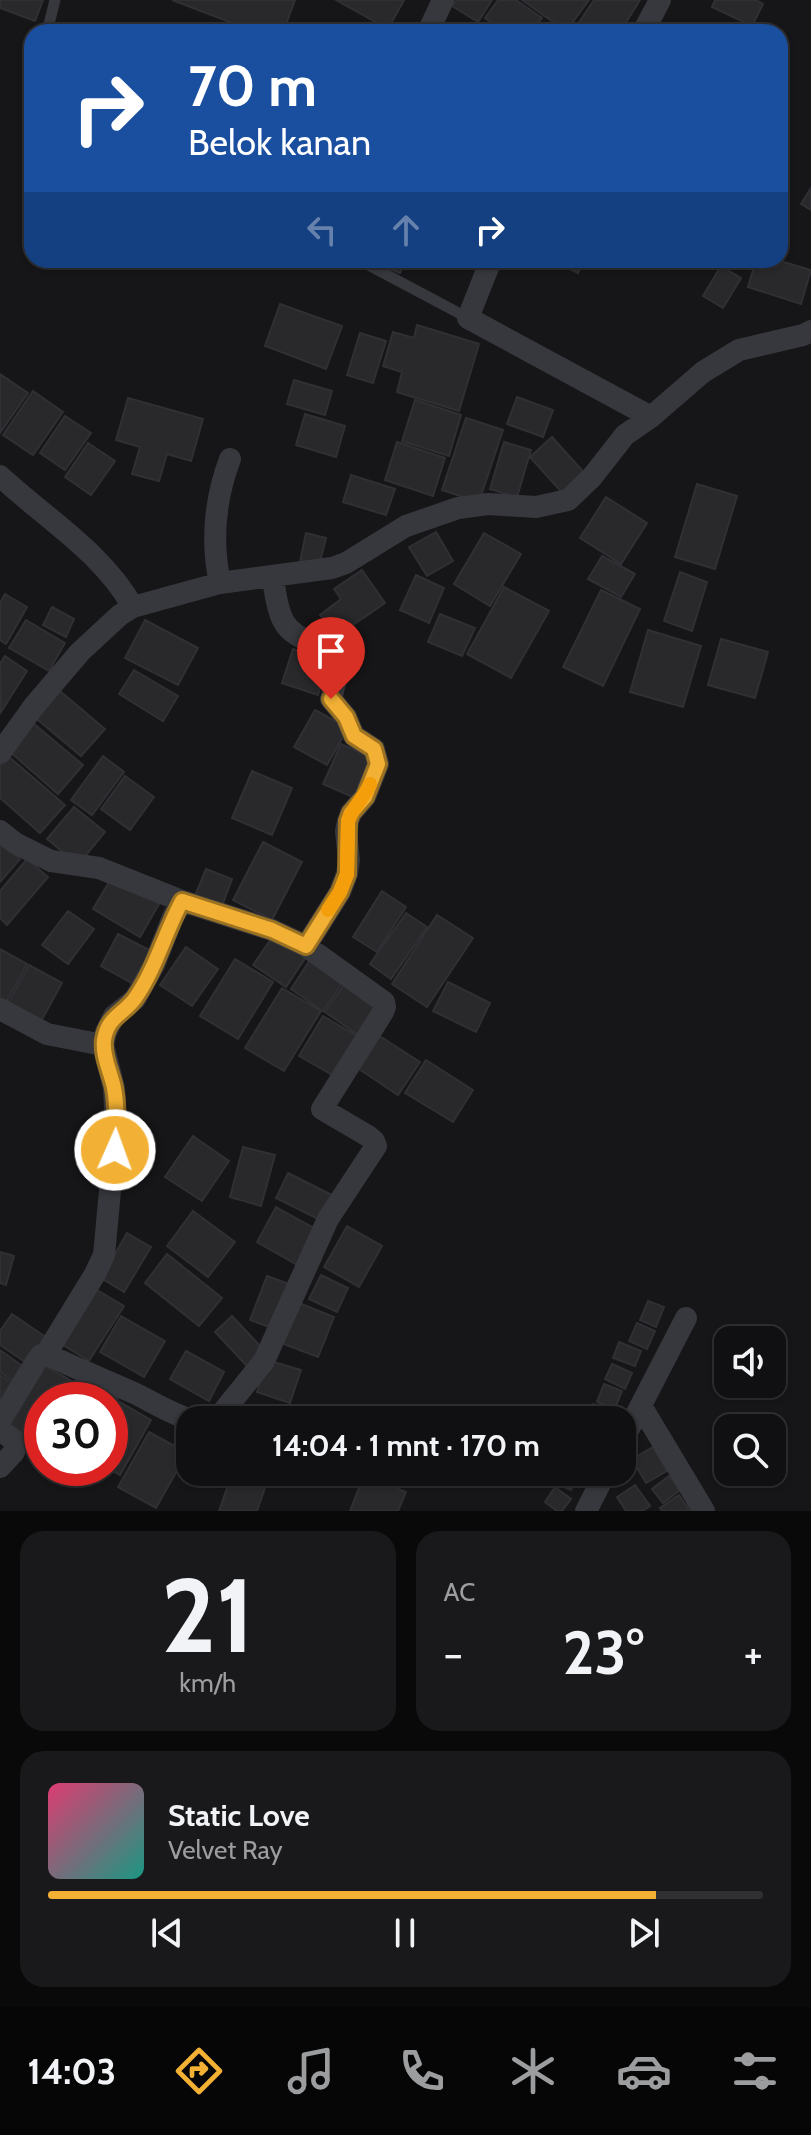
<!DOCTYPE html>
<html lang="id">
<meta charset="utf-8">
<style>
body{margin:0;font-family:Cabin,sans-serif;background:#19191b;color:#f1f3f6;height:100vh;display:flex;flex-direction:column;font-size:30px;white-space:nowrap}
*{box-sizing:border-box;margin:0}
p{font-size:26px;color:#9c9d9f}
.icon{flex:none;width:44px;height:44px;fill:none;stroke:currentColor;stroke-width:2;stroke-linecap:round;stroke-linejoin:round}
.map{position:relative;height:1511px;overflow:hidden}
.details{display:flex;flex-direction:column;gap:20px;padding:20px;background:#09090a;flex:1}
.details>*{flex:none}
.guide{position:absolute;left:24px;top:24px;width:764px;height:244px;border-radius:24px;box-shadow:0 2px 6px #0004,0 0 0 2px #303032;background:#1a4fa0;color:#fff;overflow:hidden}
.buttons{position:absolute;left:714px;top:1326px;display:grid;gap:16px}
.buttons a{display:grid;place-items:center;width:72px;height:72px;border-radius:16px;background:#101012;box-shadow:0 2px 6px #0004,0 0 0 2px #303032;font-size:40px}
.speed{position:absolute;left:24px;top:1382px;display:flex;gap:16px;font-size:40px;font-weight:700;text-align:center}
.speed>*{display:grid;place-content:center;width:104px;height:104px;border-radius:50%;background:#101012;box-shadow:0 2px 6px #0004,0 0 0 2px #303032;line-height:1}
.speed .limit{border:12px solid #d22;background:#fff;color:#111}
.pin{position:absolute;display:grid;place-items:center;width:68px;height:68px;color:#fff;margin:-82px -34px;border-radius:50% 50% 50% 0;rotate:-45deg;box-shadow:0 0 8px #0007}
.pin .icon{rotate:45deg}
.me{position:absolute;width:88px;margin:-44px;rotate:2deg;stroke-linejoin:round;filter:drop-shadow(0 0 6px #0008)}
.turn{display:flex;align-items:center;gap:28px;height:168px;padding:0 32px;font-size:36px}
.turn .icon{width:104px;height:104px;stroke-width:2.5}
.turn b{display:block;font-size:56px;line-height:68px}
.lanes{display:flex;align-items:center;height:76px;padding:0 32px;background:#0003;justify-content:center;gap:40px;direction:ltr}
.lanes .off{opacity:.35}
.big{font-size:60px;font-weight:700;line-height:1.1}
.details .tile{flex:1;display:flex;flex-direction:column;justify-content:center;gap:12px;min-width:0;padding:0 28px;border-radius:24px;background:#19191b}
.details .dial{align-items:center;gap:0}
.dial b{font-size:104px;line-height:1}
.song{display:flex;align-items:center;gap:24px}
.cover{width:96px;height:96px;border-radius:12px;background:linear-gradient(135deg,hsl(340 70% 55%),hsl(170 70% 35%))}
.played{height:8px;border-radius:4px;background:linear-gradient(90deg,#f2b134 85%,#303032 85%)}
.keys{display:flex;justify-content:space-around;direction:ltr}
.heat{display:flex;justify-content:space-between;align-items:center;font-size:44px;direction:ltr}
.details .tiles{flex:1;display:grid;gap:20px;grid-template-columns:1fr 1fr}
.tile:last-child{grid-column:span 2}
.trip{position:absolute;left:176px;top:1406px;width:460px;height:80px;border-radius:24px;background:#101012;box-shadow:0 2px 6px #0004,0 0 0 2px #303032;font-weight:700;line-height:80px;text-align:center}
.tab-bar{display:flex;height:128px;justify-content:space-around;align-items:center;background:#060607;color:#9c9d9f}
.tab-bar .icon{width:56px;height:56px}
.tab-bar .on{color:#f2b134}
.tab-bar b{font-size:36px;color:#f1f3f6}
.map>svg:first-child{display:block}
</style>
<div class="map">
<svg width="811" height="1511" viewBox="0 0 811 1511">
<rect width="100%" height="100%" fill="#161618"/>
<path fill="#29292c" stroke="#303034" stroke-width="2" d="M 0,0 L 43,0 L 35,21 L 0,8 Z
M 172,0 L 295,0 L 283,32 L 256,32 Z
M 336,0 L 404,0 L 388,29 Z
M 456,0 L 492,0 L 478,22 L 452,6 Z
M 498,0 L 516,0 L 542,18 L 531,32 L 505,32 L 485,18 Z
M 522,0 L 589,0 L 566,31 Z
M 594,0 L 640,0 L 620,32 L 584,32 L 576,27 Z
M 715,0 L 756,0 L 763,4 L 752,26 L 712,7 Z
M 811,188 L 811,210 L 801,204 Z
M 380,260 L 406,260 L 400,273 L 377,264 Z
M 551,260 L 585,260 L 578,273 Z
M 756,260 L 777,260 L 811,270 L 801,304 L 748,287 Z
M 721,266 L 741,278 L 723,308 L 703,296 Z
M 280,304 L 342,326 L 326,369 L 265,346 Z
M 417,325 L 479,344 L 459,411 L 397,392 L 402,372 L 383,366 L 393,332 L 414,338 Z
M 360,333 L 386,341 L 373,383 L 347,375 Z
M 0,374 L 28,393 L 0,433 Z
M 294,380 L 332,391 L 325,415 L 287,404 Z
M 33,391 L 63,412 L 33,455 L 3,435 Z
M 517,397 L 553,410 L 543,437 L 507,424 Z
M 128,398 L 203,419 L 191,461 L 167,454 L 159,481 L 132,474 L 140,447 L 116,440 Z
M 415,400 L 461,415 L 449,456 L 402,441 Z
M 305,414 L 345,426 L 336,457 L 296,445 Z
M 65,416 L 91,433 L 65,470 L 40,453 Z
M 466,418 L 503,430 L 479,502 L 442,490 Z
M 552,437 L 588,477 L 566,497 L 530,457 Z
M 397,442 L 445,458 L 433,496 L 385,480 Z
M 504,442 L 531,450 L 517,497 L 490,489 Z
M 88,443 L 115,461 L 91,495 L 65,477 Z
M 351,475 L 395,489 L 386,515 L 343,502 Z
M 697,484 L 737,496 L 715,569 L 675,557 Z
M 606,497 L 647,523 L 621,564 L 580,538 Z
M 436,532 L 453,561 L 427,576 L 409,547 Z
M 306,533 L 326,538 L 319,566 L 300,562 Z
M 484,533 L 521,554 L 490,606 L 454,584 Z
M 602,556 L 635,574 L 621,597 L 588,579 Z
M 362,570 L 385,603 L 337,636 L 320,615 L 341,599 L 334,589 Z
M 680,572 L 707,582 L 692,631 L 664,621 Z
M 416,575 L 444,588 L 429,623 L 400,610 Z
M 504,587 L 549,611 L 511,678 L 467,654 Z
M 601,590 L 640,609 L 603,686 L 563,667 Z
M 5,594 L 27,607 L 6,644 L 0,640 L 0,603 Z
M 52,607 L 74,619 L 66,637 L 43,625 Z
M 440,614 L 475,628 L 462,656 L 428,642 Z
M 26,620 L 65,643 L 49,671 L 9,648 Z
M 145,620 L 198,648 L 178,685 L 125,658 Z
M 648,630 L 701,646 L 683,707 L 630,692 Z
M 721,639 L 768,652 L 755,698 L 708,685 Z
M 293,649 L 329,661 L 318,695 L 282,683 Z
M 5,656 L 27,671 L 1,712 L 0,664 Z
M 134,670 L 178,696 L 163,721 L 119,694 Z
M 60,691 L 105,729 L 81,756 L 37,719 Z
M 315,710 L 348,728 L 327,765 L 294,747 Z
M 33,723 L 83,765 L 58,794 L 9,751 Z
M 341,744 L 373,758 L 355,798 L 323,784 Z
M 8,756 L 65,805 L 40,833 L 0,798 L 0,766 Z
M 103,756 L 124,772 L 92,815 L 71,800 Z
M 252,771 L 292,788 L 272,835 L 232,818 Z
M 125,776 L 154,797 L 130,830 L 101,809 Z
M 74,807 L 105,832 L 78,865 L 47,839 Z
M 0,842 L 20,859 L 0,882 Z
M 263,842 L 302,862 L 272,920 L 233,900 Z
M 27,859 L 48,877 L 7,925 L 0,918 L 0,891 Z
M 206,869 L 232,879 L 222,906 L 195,896 Z
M 112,877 L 159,904 L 140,937 L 93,909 Z
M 382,891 L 406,907 L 377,952 L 353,937 Z
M 68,911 L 94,929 L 68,964 L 42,945 Z
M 406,913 L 427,927 L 391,979 L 370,964 Z
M 437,915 L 473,938 L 427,1007 L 392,984 Z
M 276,932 L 308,954 L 286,987 L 253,965 Z
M 118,934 L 155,953 L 137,986 L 101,966 Z
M 186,947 L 218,969 L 192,1006 L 160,985 Z
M 0,949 L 27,964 L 4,1006 L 0,1003 Z
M 312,957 L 345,979 L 323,1011 L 291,989 Z
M 235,959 L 273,982 L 238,1039 L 200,1016 Z
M 29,965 L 62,983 L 39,1025 L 6,1007 Z
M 448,982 L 490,1003 L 476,1032 L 433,1011 Z
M 344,985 L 380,1010 L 361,1037 L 325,1012 Z
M 282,988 L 321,1011 L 284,1071 L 245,1048 Z
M 323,1016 L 357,1036 L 334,1076 L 299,1056 Z
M 378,1035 L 420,1062 L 398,1095 L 356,1067 Z
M 426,1060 L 473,1090 L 453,1122 L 405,1093 Z
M 193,1136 L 229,1161 L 202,1201 L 165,1177 Z
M 243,1147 L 275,1155 L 261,1206 L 230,1197 Z
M 288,1173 L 334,1196 L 322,1221 L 276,1198 Z
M 276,1207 L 319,1231 L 299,1266 L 257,1242 Z
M 193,1211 L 235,1242 L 208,1277 L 167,1246 Z
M 347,1226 L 382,1246 L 359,1287 L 324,1267 Z
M 127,1233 L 151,1247 L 124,1292 L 101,1278 Z
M 0,1252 L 14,1256 L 6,1285 L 0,1283 Z
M 167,1254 L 222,1298 L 199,1326 L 145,1283 Z
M 321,1275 L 348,1288 L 337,1312 L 309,1299 Z
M 267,1276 L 295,1286 L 277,1330 L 250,1320 Z
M 92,1287 L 124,1306 L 89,1361 L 58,1342 Z
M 294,1301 L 334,1317 L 318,1357 L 278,1342 Z
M 648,1301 L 664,1307 L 656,1327 L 640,1320 Z
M 12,1314 L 47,1338 L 28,1364 L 0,1345 L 0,1331 Z
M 121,1316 L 165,1341 L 144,1377 L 100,1352 Z
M 232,1316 L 265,1351 L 248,1367 L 215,1332 Z
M 637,1323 L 655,1331 L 647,1349 L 629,1341 Z
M 619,1342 L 641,1351 L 635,1366 L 613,1358 Z
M 0,1350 L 28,1370 L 18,1385 L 0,1372 Z
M 186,1351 L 224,1372 L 209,1401 L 170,1379 Z
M 267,1360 L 301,1370 L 290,1403 L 257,1392 Z
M 38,1362 L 75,1383 L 66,1400 L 42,1400 L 42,1443 L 4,1422 Z
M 612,1364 L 632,1373 L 625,1389 L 605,1379 Z
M 0,1375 L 18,1388 L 0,1405 Z
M 84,1378 L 119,1397 L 110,1412 L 110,1400 L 72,1400 Z
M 604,1384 L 622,1391 L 615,1408 L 597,1402 Z
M 120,1402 L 151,1420 L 120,1475 L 108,1468 L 110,1468 L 110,1420 Z
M 593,1404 L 611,1413 L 608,1420 L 586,1420 Z
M 149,1432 L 187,1453 L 156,1508 L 118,1487 Z
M 653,1447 L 667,1471 L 646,1483 L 632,1459 Z
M 559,1472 L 579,1472 L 571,1490 L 555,1483 Z
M 232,1474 L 266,1485 L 257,1511 L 219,1511 Z
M 364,1475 L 406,1492 L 398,1511 L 350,1511 Z
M 669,1476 L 680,1490 L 663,1503 L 652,1489 Z
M 635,1485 L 650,1506 L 642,1511 L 626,1511 L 617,1497 Z
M 555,1487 L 571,1499 L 562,1511 L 557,1511 L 545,1502 Z
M 679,1495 L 690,1511 L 662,1511 L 660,1508 Z"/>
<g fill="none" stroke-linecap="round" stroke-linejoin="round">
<path stroke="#37383d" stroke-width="11" d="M 47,32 L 55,0
M 359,260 L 468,318"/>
<path stroke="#37383d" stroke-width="22" d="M 428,32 L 443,0
M 643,32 L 660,0
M 491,260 L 468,318 L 651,417
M 0,476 C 45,518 102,552 133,607
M 273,576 C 280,643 293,628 341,660 L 331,699 L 346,717 L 354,736 L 374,749 L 378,764 L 365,797 L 351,813 L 348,821 L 346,831 L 349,860 L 347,874 L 340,892 L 306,946
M 220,583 C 211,541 215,499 230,459
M 0,753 L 34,706 L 80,652 L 120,615 L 133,607 L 220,583 L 332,568 L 346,563 L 406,526 L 458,508 L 488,504 L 536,507 L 568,500 L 592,477 L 625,435 L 651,417 L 703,372 L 739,350 L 803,335 L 811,331
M 0,831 L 15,843 L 51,861 L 99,868 L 182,901 L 272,930 L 306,946 L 384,1002 L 385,1007 L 383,1012 L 322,1109 L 368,1136 L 374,1141 L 376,1146 L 328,1219 L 264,1361 L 222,1413 L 214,1420
M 0,1009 L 47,1034 L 103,1045
M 46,1354 L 95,1274 L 104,1255 L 116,1127 L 114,1088 L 103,1045 L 106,1032 L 114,1016 L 135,999 L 154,965 L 173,917 L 182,901
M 641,1406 L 704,1511
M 0,1421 L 37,1360 L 41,1355 L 46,1354 C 75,1368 105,1380 134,1393 C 153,1402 171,1414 192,1420
M 0,1430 L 16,1442 L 14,1452 L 0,1467
M 622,1442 L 686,1318
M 586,1511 L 606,1472"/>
</g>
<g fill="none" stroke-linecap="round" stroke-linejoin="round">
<g stroke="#9d7322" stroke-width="20">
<path id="route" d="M 115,1150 C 116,1130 118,1108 114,1088 C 111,1073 102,1056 104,1040 C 108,1015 125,1014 136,997 C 156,968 165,932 182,901 L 272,930 L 306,946 L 340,892 L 347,874 L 348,821 L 351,813 L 365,797 L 378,764 L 374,749 L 354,736 L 346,717 L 331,699"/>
</g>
<use href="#route" stroke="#f2b134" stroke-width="14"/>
<path stroke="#f59e0b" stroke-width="14" d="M 328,910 L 340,892 L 347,874 L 348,821 C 353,807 364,798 370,784"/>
</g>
</svg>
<div class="buttons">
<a><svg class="icon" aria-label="sound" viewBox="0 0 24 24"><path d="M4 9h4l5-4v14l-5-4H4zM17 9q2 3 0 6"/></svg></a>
<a><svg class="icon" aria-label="search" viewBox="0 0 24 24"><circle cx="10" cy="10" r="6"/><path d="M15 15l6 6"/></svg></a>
</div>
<div class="speed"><div class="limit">30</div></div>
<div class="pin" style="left:331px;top:699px;background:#d93025"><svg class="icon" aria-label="arrive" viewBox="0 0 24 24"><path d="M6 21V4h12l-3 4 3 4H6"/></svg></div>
<svg class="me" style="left:115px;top:1150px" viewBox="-20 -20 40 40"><circle r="17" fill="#f2b134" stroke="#fff" stroke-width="3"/><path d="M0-11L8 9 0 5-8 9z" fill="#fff"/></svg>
<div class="trip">14:04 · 1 mnt · 170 m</div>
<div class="guide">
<div class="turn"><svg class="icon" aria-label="right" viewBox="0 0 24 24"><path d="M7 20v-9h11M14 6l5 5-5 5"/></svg><div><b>70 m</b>Belok kanan</div></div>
<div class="lanes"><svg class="icon off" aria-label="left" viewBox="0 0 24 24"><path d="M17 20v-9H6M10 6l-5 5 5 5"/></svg><svg class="icon off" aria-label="ahead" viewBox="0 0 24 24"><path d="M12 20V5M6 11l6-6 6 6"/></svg><svg class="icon" aria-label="right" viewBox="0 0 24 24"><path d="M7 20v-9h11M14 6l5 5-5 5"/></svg></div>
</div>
</div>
<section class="details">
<div class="tiles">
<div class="tile dial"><b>21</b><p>km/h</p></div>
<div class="tile"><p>AC</p>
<div class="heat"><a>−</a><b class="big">23°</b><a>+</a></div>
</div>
<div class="tile">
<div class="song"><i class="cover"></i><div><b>Static Love</b><p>Velvet Ray</p></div></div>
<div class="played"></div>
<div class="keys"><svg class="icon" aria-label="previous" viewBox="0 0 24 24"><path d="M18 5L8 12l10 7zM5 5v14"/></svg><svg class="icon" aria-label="pause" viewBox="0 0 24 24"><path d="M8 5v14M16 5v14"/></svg><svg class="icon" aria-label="next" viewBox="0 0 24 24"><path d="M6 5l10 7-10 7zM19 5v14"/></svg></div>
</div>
</div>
</section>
<nav class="tab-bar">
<b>14:03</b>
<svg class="icon on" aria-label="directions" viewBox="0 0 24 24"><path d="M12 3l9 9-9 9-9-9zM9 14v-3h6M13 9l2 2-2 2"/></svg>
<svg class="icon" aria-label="music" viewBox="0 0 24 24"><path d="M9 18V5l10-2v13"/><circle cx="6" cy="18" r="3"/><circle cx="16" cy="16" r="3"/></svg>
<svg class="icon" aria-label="phone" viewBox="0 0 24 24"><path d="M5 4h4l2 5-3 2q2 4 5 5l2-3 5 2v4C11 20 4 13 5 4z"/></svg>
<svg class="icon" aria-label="climate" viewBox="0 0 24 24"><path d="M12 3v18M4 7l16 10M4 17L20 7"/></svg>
<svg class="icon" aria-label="car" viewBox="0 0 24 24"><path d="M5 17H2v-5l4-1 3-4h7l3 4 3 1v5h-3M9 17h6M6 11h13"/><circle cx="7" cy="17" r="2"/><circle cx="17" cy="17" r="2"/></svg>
<svg class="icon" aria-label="filters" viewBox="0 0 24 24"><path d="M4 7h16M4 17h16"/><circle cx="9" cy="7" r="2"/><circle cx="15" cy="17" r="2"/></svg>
</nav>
